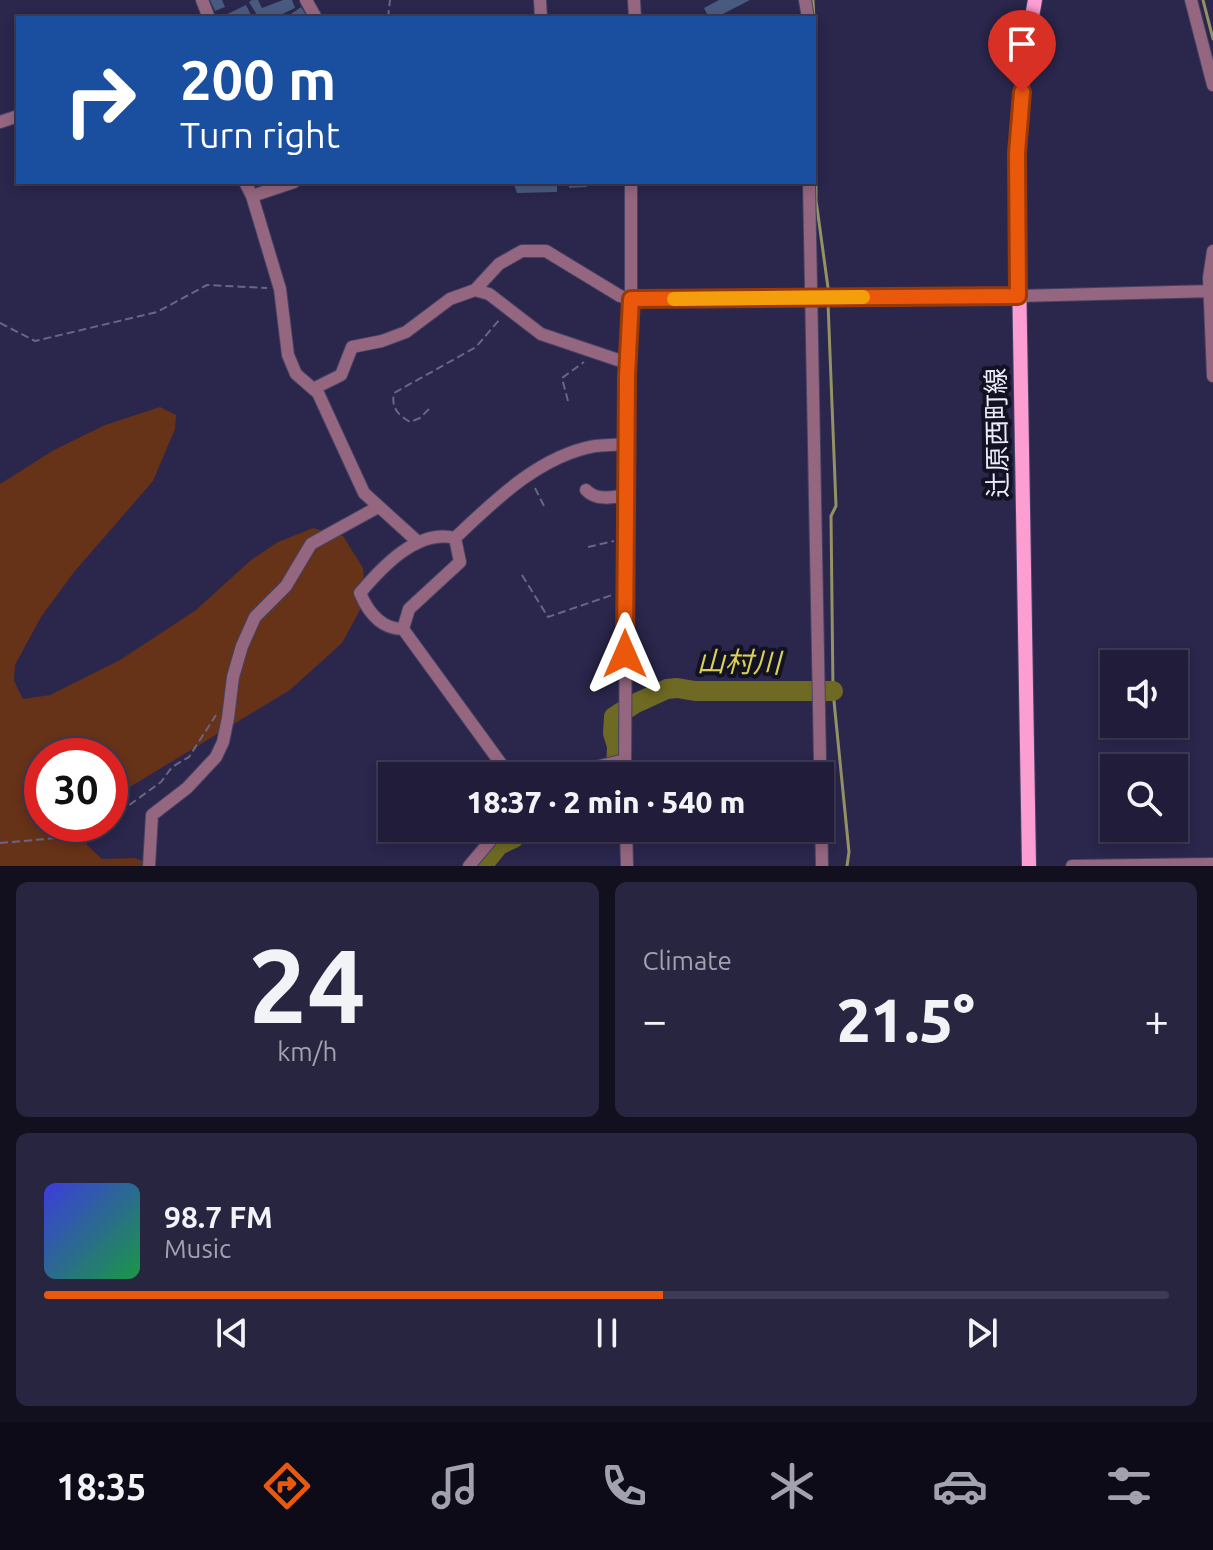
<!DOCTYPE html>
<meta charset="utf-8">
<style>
body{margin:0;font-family:Ubuntu,"Noto Sans JP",sans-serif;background:#282541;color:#f1f3f6;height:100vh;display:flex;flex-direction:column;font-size:30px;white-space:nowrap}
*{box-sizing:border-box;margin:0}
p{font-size:26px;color:#a2a1ae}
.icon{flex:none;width:44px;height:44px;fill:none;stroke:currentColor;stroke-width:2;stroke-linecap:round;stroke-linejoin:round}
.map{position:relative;height:866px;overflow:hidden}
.sheet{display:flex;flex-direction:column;gap:16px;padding:16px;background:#120f1f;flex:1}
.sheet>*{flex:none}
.guide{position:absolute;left:16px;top:16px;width:800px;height:168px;border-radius:0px;box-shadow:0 4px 12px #0003,0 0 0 2px #3d3a53;background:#1a4fa0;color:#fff;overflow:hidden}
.tools{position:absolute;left:1100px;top:650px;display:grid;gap:16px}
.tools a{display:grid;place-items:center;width:88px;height:88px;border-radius:0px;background:#201c39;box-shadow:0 4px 12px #0003,0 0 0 2px #3d3a53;font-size:40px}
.speed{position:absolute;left:24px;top:738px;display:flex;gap:16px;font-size:40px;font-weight:700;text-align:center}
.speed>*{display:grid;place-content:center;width:104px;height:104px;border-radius:50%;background:#201c39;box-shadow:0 4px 12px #0003,0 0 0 2px #3d3a53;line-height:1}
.speed .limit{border:12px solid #d22;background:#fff;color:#111}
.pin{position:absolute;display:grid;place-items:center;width:68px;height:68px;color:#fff;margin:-82px -34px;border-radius:50% 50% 50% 0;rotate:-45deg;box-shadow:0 0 8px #0007}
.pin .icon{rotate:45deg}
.me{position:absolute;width:88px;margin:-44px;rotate:0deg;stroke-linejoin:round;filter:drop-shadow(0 0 6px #0008)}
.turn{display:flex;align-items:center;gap:28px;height:168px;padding:0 32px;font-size:36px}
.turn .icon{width:104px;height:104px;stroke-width:2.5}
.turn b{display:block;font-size:56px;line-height:68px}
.big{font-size:60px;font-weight:800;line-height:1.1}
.sheet .widget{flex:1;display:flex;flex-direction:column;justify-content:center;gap:12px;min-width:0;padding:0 28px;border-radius:12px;background:#282541}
.sheet .dial{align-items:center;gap:0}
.dial b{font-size:104px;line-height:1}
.song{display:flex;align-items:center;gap:24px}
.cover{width:96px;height:96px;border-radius:12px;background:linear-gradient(135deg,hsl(240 70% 55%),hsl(140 70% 35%))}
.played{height:8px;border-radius:4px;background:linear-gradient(90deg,#ea580c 55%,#3d3a53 55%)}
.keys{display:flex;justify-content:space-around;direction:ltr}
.heat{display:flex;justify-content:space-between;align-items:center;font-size:44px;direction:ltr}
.sheet .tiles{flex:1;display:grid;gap:16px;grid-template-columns:1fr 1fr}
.widget:last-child{grid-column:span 2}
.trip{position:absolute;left:378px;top:762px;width:456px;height:80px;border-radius:0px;background:#201c39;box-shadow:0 4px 12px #0003,0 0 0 2px #3d3a53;font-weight:800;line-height:80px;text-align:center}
.tabs{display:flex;height:128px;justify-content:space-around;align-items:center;background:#0d0b17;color:#a2a1ae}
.tabs .icon{width:56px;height:56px}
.tabs .selected{color:#ea580c}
.tabs b{font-size:36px;color:#f1f3f6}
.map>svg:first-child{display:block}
</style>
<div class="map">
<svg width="1213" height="866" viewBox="0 0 1213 866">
<rect width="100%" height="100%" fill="#2a264c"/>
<path fill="#663218" d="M 160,407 L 176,415 L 175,429 L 153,481 L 74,572 L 41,617 L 15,665 L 14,681 L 23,699 L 50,695 L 120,660 L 196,610 L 251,560 L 278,542 L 313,528 L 343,536 L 363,568 L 366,599 L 342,643 L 290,690 L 110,799 L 110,756 L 42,756 L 42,824 L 84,824 L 87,845 L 102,859 L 135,858 L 157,866 L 0,866 L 0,484 L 54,450 L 105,425 Z"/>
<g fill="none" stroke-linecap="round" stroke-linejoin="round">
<path stroke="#949164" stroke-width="3" d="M 813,0 L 816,56 L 816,200 L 829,295
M 1203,0 L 1213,39
M 828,303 L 836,506 L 831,516 L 833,691 L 849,852 L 847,866"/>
<path stroke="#6e6a23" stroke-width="20" d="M 616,776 L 617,746 L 613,733 L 614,717 L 634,704 L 667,689 L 677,688 L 695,691 L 833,691
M 482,866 L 499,845 L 514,838 L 522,828"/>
</g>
<path fill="#495a80" d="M 210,0 L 222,0 L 225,7 L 215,11 Z
M 252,0 L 258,0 L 262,8 L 283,0 L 292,0 L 295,8 L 274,18 L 259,18 L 249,2 Z
M 719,0 L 750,0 L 715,18 L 709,18 L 704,8 Z
M 246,5 L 251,15 L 246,18 L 219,18 Z
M 301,7 L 308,18 L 294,18 L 291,14 Z
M 513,182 L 557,182 L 557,192 L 517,193 Z
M 569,182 L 587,182 L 587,187 L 569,188 Z"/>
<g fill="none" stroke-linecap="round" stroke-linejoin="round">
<g stroke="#454264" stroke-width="14">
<path id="minor" d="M 202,0 L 209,18
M 306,0 L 316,18
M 540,0 L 541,18
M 634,0 L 635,18
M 805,0 L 808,18
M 1191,0 L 1213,85
M 0,122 L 18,116
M 245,182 L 252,196 L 280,289 L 288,355 L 296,374 L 318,393 L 364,493 L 418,542
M 809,182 L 822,866
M 252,196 L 294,182
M 1213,251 L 1209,278 L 1213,376
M 475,290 L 489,294 L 541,334 L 627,363
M 313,389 L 341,375 L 352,347 L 382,341 L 406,332 L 450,299 L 475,290 L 499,264 L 522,251 L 546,251 L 620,296 L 631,299 L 1018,296 L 1213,291
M 586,490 C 596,501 613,498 627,494
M 455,538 C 494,501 539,456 595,446 C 605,445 616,445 626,444
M 403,629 L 510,776
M 403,629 C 381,629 368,612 360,593 C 382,567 418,528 455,538
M 403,629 L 409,609 L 460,562 L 455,538
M 558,776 L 625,760
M 625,776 L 627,376 L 631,299 L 631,182
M 626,828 L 627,866
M 149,866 L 152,815 L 187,788 L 216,757 L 223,742 L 228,718 L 233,677 L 242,646 L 255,617 L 286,586 L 311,544 L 378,507
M 469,866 L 501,828
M 1072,866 L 1213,864"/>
</g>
<g stroke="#454264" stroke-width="16">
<path id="major" d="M 1029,866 L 1017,153 L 1024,61 L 1035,0"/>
</g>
<path stroke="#686684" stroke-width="2" stroke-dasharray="8 4" stroke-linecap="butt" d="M 388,18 L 390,0
M 0,323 L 35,341 L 157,312 L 207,285 L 267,288
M 568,401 L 562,378 L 584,362
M 429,409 L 420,418 L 410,422 C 398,415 391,408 394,393 L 476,347 L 500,319
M 535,488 L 545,508
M 588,547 L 614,541
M 522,575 L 548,617 L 612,595
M 110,819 L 161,782 L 172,767 L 189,757 L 216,715
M 0,843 L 68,837 L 98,824"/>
<use href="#minor" stroke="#95667f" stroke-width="12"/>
<use href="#major" stroke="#fd9ed3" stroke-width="14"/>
</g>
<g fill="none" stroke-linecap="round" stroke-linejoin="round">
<g stroke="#983908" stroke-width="20">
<path id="route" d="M 625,654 L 627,376 L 631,299 L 1018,296 L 1017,153 L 1022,92"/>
</g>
<use href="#route" stroke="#ea580c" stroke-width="14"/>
<path stroke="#f59e0b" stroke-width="14" d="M 674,299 L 863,297"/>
</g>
<g text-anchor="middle" stroke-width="8" stroke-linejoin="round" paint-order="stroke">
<g font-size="26" fill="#ecedfb" stroke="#131223">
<text transform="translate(997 433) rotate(-91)" y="9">辻原西町線</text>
</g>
<g font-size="28" font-style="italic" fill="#d9d254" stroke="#131223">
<text transform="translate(739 662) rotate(1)" y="10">山村川</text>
</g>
</g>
</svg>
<div class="tools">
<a><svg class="icon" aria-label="sound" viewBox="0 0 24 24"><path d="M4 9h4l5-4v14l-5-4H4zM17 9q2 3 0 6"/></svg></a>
<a><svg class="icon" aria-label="search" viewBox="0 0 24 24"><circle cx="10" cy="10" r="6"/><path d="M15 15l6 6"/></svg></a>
</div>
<div class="speed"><div class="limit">30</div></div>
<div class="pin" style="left:1022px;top:92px;background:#d93025"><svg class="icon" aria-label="arrive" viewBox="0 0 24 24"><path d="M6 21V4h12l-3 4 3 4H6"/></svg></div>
<svg class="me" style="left:625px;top:654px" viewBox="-20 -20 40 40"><path d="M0-17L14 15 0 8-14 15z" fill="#ea580c" stroke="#fff" stroke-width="4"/></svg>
<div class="trip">18:37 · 2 min · 540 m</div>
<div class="guide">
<div class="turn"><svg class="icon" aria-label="right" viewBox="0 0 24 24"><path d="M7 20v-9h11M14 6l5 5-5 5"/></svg><div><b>200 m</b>Turn right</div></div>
</div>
</div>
<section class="sheet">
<div class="tiles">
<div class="widget dial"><b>24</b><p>km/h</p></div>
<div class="widget"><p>Climate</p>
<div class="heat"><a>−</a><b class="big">21.5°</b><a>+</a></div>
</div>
<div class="widget">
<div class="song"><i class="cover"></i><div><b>98.7 FM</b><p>Music</p></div></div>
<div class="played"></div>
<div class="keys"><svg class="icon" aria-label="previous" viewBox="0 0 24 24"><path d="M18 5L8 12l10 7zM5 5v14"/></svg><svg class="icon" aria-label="pause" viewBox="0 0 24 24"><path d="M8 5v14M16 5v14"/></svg><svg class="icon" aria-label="next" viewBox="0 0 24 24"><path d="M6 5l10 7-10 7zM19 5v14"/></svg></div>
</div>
</div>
</section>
<nav class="tabs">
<b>18:35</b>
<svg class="icon selected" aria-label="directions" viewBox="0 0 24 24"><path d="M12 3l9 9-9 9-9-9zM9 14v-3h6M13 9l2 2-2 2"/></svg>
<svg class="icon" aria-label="music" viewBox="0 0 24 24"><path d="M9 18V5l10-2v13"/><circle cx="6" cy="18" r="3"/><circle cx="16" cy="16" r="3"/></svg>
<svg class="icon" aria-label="phone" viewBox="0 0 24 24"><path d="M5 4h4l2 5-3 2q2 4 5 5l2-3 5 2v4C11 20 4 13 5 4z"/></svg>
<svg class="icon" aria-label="climate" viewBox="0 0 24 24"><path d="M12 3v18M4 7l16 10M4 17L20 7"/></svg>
<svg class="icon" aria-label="car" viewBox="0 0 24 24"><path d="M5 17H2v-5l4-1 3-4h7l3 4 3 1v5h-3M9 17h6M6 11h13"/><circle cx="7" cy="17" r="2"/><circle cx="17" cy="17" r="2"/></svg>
<svg class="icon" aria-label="filters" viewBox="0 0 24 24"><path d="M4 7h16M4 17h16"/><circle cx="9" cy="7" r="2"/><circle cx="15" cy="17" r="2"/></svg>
</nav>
